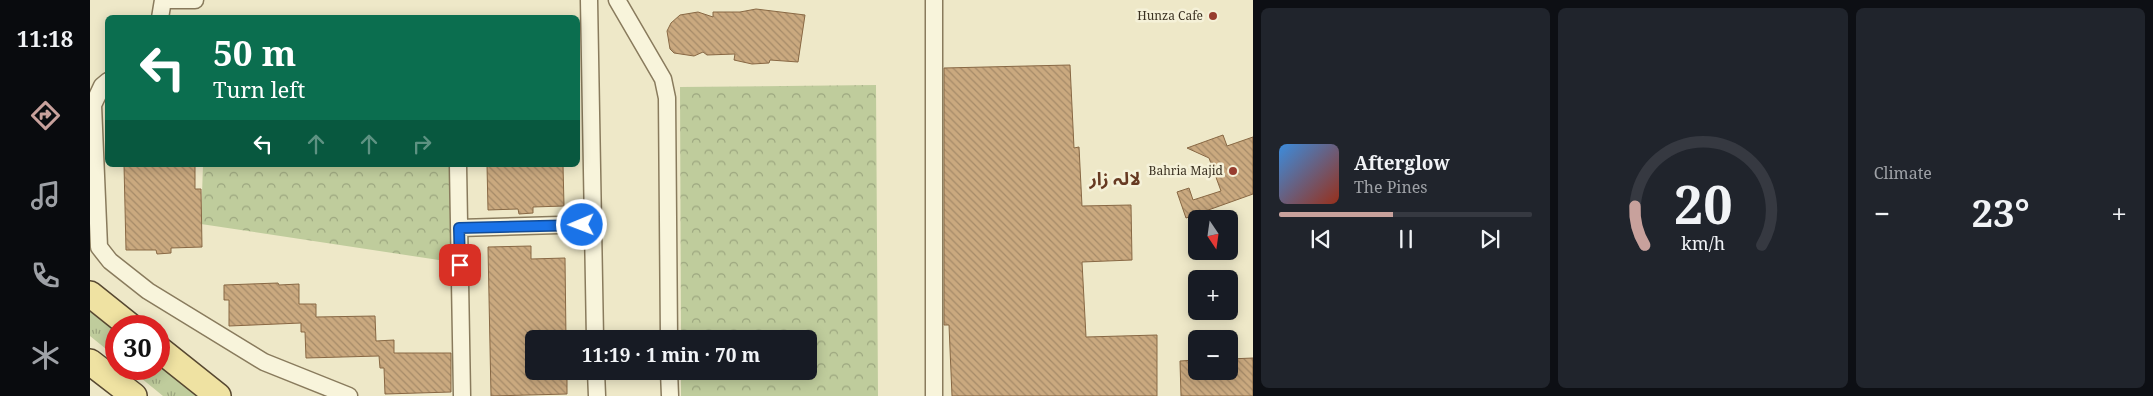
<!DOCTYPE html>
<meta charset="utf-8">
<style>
body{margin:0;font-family:"Noto Serif","Noto Sans Arabic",serif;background:#20242c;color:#f1f3f6;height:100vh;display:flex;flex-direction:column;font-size:19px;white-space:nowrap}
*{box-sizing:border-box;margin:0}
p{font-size:16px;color:#9ea1a6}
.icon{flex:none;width:28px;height:28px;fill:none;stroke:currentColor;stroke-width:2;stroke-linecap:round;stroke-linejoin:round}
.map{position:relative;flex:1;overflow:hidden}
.sheet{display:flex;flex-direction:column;gap:8px;padding:8px;background:#0d0f14;width:900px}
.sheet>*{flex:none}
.top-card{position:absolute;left:15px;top:15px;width:475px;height:152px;border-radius:8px;box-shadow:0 2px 12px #0003;background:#0b6e4f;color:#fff;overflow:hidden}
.needle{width:32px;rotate:167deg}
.controls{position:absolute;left:1098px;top:210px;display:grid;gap:10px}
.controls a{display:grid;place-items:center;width:50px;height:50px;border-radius:8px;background:#171b24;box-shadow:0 2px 12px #0003;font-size:25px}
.speed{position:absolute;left:15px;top:315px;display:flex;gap:10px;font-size:25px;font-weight:700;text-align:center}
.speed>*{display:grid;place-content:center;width:65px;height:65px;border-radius:50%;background:#171b24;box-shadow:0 2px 12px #0003;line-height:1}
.speed .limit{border:8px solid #d22;background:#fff;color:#111}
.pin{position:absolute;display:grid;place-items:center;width:42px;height:42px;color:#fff;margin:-21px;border-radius:10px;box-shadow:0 2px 8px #0006}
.me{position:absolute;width:55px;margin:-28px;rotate:269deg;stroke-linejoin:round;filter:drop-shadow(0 0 4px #0008)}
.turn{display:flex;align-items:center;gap:18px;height:105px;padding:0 25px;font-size:22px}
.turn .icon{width:65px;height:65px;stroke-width:2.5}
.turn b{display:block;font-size:35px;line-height:42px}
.lanes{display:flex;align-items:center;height:48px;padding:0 25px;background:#0003;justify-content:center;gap:25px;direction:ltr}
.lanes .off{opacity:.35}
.big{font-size:38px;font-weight:700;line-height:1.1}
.sheet .tile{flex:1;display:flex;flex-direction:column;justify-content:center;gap:8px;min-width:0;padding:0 18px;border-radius:8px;background:#20242c}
.sheet .dial{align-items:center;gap:0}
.dial svg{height:130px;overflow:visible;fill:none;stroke:#363941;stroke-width:7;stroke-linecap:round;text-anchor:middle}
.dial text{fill:#f1f3f6;stroke:none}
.song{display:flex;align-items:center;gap:15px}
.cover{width:60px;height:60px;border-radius:8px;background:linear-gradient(135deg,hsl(210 70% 55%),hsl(10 70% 35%))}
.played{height:5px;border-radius:2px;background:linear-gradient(90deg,#c8a19c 45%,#363941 45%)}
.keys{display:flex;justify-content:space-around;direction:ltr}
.heat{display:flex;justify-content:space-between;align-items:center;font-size:28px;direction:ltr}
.sheet .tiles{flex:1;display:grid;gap:8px;grid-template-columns:repeat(3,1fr)}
.trip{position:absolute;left:435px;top:330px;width:292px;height:50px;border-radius:8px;background:#171b24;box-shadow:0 2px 12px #0003;font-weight:700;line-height:50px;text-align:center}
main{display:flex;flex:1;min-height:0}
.menu{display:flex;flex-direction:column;width:90px;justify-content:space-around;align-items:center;background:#090b0e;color:#9ea1a6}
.menu .icon{width:35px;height:35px}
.menu .current{color:#c8a19c}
.menu b{font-size:22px;color:#f1f3f6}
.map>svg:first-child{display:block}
</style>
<main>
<nav class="menu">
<b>11:18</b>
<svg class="icon current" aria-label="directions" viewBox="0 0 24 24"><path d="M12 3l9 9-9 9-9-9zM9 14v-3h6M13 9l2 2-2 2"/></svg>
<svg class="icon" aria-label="music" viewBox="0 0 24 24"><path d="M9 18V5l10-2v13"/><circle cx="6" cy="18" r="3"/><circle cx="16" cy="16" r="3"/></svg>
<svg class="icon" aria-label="phone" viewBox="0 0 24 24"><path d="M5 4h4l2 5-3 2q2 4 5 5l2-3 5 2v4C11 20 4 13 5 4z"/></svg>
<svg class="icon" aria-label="climate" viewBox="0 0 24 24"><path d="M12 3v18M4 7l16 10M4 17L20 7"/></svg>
</nav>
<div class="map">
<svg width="1163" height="396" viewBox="0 0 1163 396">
<defs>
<pattern id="grass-tufts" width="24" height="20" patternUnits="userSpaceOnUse" patternTransform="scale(1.25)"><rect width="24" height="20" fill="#bfcc9c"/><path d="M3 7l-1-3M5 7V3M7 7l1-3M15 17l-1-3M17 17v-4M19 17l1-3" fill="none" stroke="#9ca67f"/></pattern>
<pattern id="park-crowns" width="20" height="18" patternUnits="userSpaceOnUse" patternTransform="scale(1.25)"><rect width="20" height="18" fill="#bfcc9c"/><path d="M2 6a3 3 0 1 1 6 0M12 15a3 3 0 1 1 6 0" fill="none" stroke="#9ca67f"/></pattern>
<pattern id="building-back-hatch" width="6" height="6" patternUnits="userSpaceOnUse" patternTransform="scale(1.25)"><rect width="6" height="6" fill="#caa97f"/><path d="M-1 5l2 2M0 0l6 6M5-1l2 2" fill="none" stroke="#a58a68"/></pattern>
</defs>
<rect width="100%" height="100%" fill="#eee8c8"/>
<path fill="url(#grass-tufts)" d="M 0,309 L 26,329 L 26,357 L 0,336 Z
M 69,365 L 109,396 L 73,396 L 40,369 L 69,369 Z"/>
<path fill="url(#park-crowns)" d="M 786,85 L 788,396 L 591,396 L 591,371 L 719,371 L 719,339 L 591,339 L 590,87 Z
M 113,165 L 361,165 L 362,262 L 111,224 Z"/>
<path fill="url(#building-back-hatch)" stroke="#886844" d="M 666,9 L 715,15 L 708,62 L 680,60 L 679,63 L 662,64 L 644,60 L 645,54 L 617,55 L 613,52 L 604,56 L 584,53 L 580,49 L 577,31 L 581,23 L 590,15 L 608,12 L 623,17 L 623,12 L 650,12 Z
M 980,65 L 984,148 L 989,147 L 992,206 L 1041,205 L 1042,260 L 992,262 L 996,337 L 1067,335 L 1067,396 L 862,396 L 859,325 L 854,325 L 854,68 Z
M 1133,135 L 1137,146 L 1163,137 L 1163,194 L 1096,218 L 1087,192 L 1099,188 L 1103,200 L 1131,191 L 1119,158 L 1097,148 Z
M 34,165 L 105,165 L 105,189 L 111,189 L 112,247 L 81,248 L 81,253 L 67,254 L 66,250 L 36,250 Z
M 397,165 L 473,165 L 474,206 L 443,207 L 443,213 L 429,214 L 428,209 L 398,210 Z
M 441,246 L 441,259 L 475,258 L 476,339 L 444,339 L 444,377 L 477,375 L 477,394 L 401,396 L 398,247 Z
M 188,283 L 189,285 L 209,284 L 209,304 L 226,304 L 226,317 L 285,316 L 286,341 L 304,340 L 304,353 L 361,353 L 361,392 L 295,394 L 294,368 L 290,368 L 289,356 L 216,358 L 215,332 L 211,332 L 211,323 L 139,326 L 139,300 L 134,300 L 134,285 Z
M 1163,358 L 1163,396 L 1091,396 L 1090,361 L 1106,360 L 1106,371 L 1139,371 L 1139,359 Z"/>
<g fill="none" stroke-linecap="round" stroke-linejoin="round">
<g stroke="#897b5d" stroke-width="19">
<path id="street" d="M 73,0 L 105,0
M 499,0 L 505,339
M 527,0 L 573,79 L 577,98 L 579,339
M 70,18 L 73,0
M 18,81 L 12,86 L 3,105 L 9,247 L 20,261 L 58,291 L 174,362 L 259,396
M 368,165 L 372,396
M 369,228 L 503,224
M 506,371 L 507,396
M 579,371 L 580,396
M 844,396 L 844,0"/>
</g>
<g stroke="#574831" stroke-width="28">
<path id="primary" d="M 0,294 L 40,326
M 69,349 L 128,396
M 0,362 L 44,396"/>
</g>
<use href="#street" stroke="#f8f4db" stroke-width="16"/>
<use href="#primary" stroke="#efe2a2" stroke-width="25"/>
</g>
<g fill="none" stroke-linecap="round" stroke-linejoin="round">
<g stroke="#114b97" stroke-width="12">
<path id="route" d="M 370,265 L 369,228 L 492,225"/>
</g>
<use href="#route" stroke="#1a73e8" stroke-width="9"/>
</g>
<g fill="#973d2f" stroke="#f5f1d8" stroke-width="2">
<circle cx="1123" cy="16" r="5"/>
<circle cx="1143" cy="171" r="5"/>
</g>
<g text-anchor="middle" stroke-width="5" stroke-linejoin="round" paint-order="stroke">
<g font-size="12" fill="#3a3121" stroke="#f5f1d8" text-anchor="end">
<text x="1113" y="20">Hunza Cafe</text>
<text x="1133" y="175">Bahria Majid</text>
</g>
<g font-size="18" font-weight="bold" fill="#663921" stroke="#f5f1d8">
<text x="1025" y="185">لالہ زار</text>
</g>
</g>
</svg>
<div class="controls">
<a><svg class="needle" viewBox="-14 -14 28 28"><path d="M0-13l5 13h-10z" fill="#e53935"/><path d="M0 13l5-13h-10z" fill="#9ea1a6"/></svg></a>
<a>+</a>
<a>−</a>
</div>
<div class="speed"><div class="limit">30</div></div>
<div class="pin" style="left:370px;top:265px;background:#d93025"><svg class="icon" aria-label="arrive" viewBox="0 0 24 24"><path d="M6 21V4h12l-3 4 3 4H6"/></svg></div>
<svg class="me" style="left:492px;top:225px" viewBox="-20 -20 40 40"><circle r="17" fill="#1a73e8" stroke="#fff" stroke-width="3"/><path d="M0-11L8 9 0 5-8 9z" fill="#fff"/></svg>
<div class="trip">11:19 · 1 min · 70 m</div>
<div class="top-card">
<div class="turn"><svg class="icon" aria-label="left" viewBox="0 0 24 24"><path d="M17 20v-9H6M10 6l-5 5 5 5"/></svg><div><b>50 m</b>Turn left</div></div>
<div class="lanes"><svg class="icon" aria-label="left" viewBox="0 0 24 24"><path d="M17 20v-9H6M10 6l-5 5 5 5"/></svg><svg class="icon off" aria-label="ahead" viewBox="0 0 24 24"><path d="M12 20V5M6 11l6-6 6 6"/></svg><svg class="icon off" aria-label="ahead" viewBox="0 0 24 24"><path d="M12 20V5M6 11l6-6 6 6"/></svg><svg class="icon off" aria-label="right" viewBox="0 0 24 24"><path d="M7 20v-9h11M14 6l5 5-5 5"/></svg></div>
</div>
</div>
<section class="sheet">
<div class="tiles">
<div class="tile">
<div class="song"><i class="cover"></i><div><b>Afterglow</b><p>The Pines</p></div></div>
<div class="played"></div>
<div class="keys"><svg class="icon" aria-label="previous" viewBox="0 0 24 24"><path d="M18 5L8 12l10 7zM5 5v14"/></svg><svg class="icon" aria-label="pause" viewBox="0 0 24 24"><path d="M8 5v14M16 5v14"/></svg><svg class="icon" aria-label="next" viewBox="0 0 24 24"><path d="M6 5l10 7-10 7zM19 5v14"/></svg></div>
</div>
<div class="tile dial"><svg viewBox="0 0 100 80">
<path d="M14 69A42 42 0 1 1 86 69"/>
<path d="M14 69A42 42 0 0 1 8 45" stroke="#c8a19c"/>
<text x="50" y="56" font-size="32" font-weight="700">20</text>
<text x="50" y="72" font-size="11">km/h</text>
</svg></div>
<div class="tile"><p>Climate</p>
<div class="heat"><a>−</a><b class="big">23°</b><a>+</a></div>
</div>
</div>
</section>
</main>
